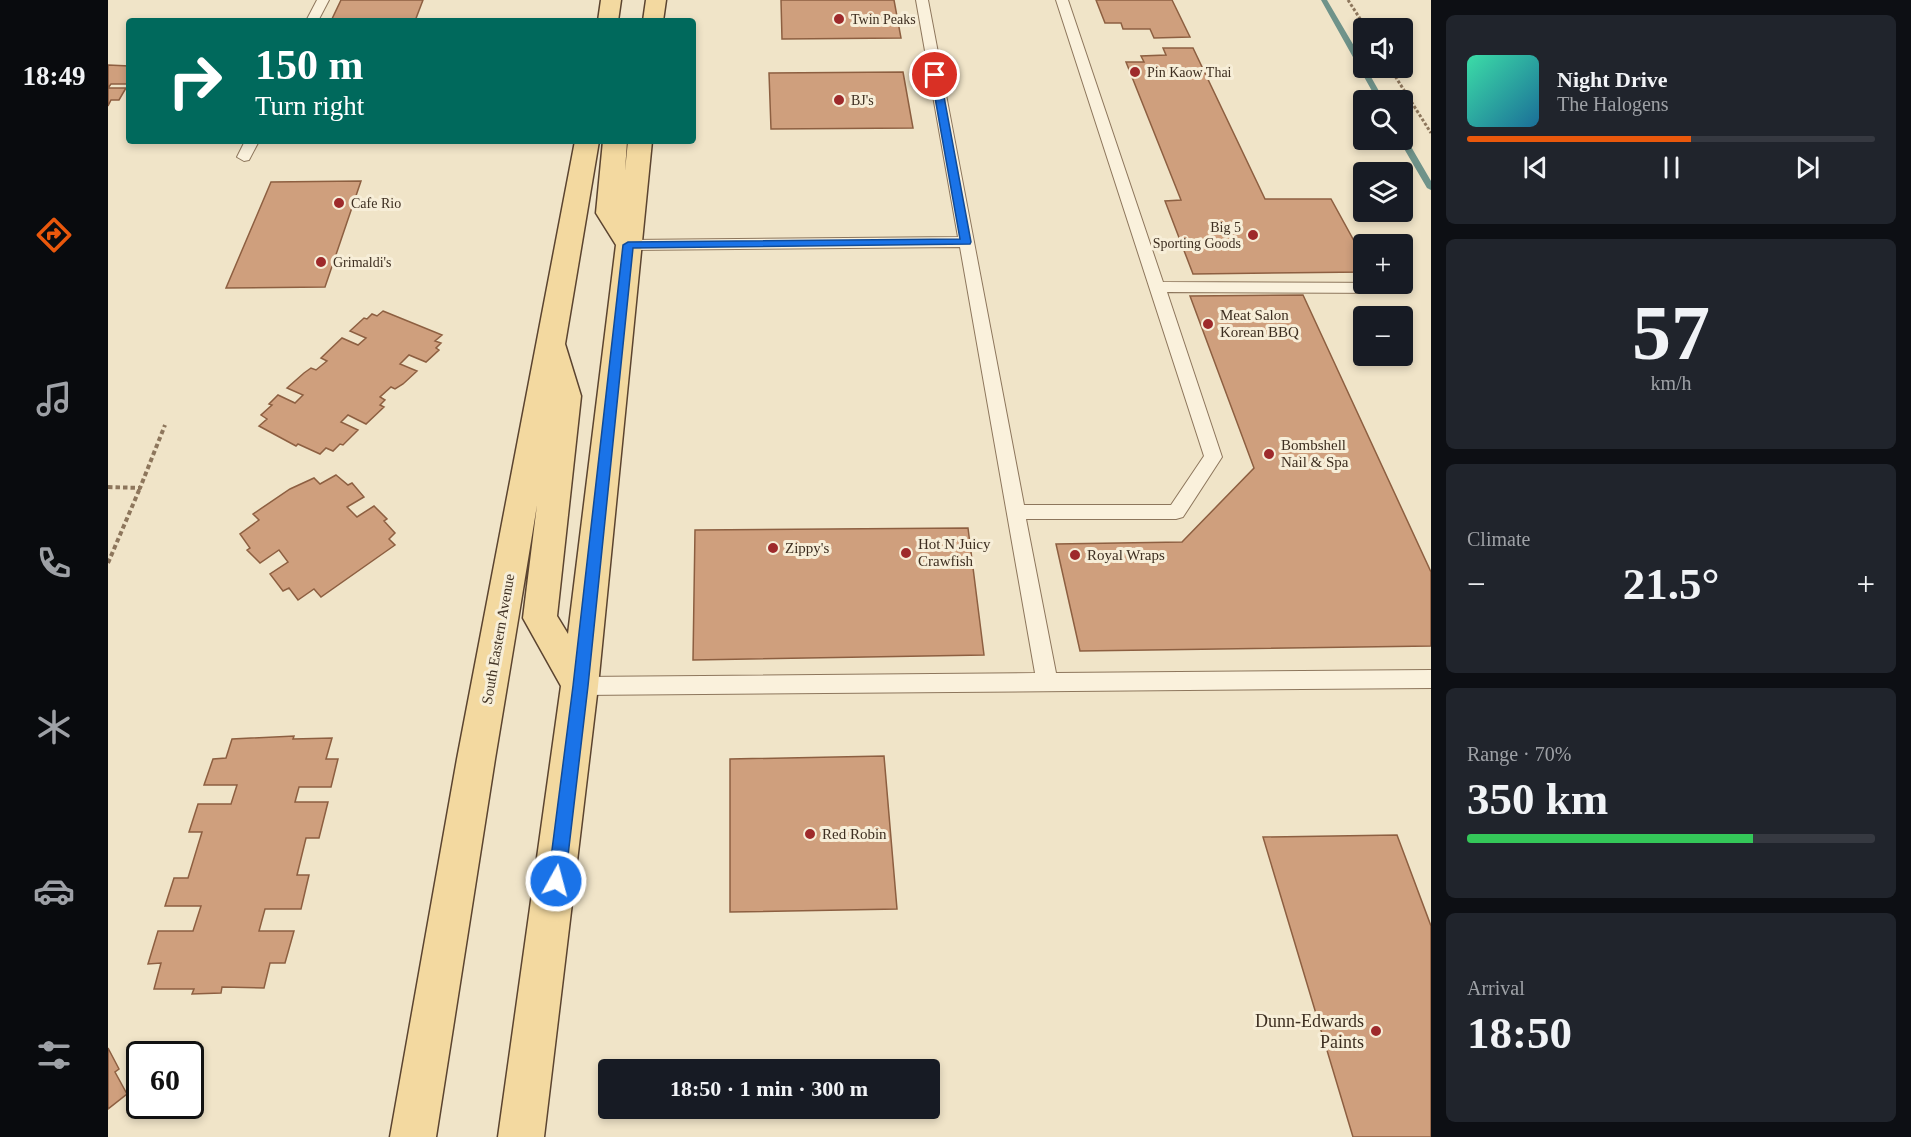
<!DOCTYPE html>
<meta charset="utf-8">
<style>
body{margin:0;font-family:"Times New Roman",serif;background:#20242c;color:#f1f3f6;height:100vh;display:flex;flex-direction:column;font-size:22px;white-space:nowrap}
*{box-sizing:border-box;margin:0}
p{font-size:20px;color:#9ea1a6}
.icon{flex:none;width:33px;height:33px;fill:none;stroke:currentColor;stroke-width:2;stroke-linecap:round;stroke-linejoin:round}
.map{position:relative;flex:1;overflow:hidden}
.sheet{display:flex;flex-direction:column;gap:15px;padding:15px;background:#0d0f14;width:480px}
.sheet>*{flex:none}
.top-card{position:absolute;left:18px;top:18px;width:570px;height:126px;border-radius:6px;box-shadow:0 3px 9px #0003;background:#00695c;color:#fff;overflow:hidden}
.buttons{position:absolute;left:1245px;top:18px;display:grid;gap:12px}
.buttons a{display:grid;place-items:center;width:60px;height:60px;border-radius:6px;background:#171b24;box-shadow:0 3px 9px #0003;font-size:30px}
.speed{position:absolute;left:18px;top:1041px;display:flex;gap:12px;font-size:30px;font-weight:700;text-align:center}
.speed>*{display:grid;place-content:center;width:78px;height:78px;border-radius:50%;background:#171b24;box-shadow:0 3px 9px #0003;line-height:1}
.speed .limit{border:3px solid #111;border-radius:9px;background:#fff;color:#111}
.pin{position:absolute;display:grid;place-items:center;width:51px;height:51px;color:#fff;margin:-26px;border:3px solid #fff;border-radius:50%;box-shadow:0 2px 6px #0007}
.me{position:absolute;width:66px;margin:-33px;rotate:7deg;stroke-linejoin:round;filter:drop-shadow(0 0 4px #0008)}
.turn{display:flex;align-items:center;gap:21px;height:126px;padding:0 30px;font-size:27px}
.turn .icon{width:78px;height:78px;stroke-width:2.5}
.turn b{display:block;font-size:42px;line-height:51px}
.big{font-size:45px;font-weight:700;line-height:1.1}
.sheet .widget{flex:1;display:flex;flex-direction:column;justify-content:center;gap:9px;min-width:0;padding:0 21px;border-radius:9px;background:#20242c}
.sheet .dial{align-items:center;gap:0}
.dial b{font-size:78px;line-height:1}
.song{display:flex;align-items:center;gap:18px}
.cover{width:72px;height:72px;border-radius:9px;background:linear-gradient(135deg,hsl(160 70% 55%),hsl(200 70% 35%))}
.played{height:6px;border-radius:3px;background:linear-gradient(90deg,#ea580c 55%,#363941 55%)}
.keys{display:flex;justify-content:space-around;direction:ltr}
.heat{display:flex;justify-content:space-between;align-items:center;font-size:33px;direction:ltr}
.charge{height:9px;border-radius:4px;background:linear-gradient(90deg,#34c759 70%,#363941 0)}
.trip{position:absolute;left:490px;top:1059px;width:342px;height:60px;border-radius:6px;background:#171b24;box-shadow:0 3px 9px #0003;font-weight:700;line-height:60px;text-align:center}
main{display:flex;flex:1;min-height:0}
.tabs{display:flex;flex-direction:column;width:108px;justify-content:space-around;align-items:center;background:#090b0e;color:#9ea1a6}
.tabs .icon{width:42px;height:42px}
.tabs .current{color:#ea580c}
.tabs b{font-size:27px;color:#f1f3f6}
.map>svg:first-child{display:block}
</style>
<main>
<nav class="tabs">
<b>18:49</b>
<svg class="icon current" aria-label="directions" viewBox="0 0 24 24"><path d="M12 3l9 9-9 9-9-9zM9 14v-3h6M13 9l2 2-2 2"/></svg>
<svg class="icon" aria-label="music" viewBox="0 0 24 24"><path d="M9 18V5l10-2v13"/><circle cx="6" cy="18" r="3"/><circle cx="16" cy="16" r="3"/></svg>
<svg class="icon" aria-label="phone" viewBox="0 0 24 24"><path d="M5 4h4l2 5-3 2q2 4 5 5l2-3 5 2v4C11 20 4 13 5 4z"/></svg>
<svg class="icon" aria-label="climate" viewBox="0 0 24 24"><path d="M12 3v18M4 7l16 10M4 17L20 7"/></svg>
<svg class="icon" aria-label="car" viewBox="0 0 24 24"><path d="M5 17H2v-5l4-1 3-4h7l3 4 3 1v5h-3M9 17h6M6 11h13"/><circle cx="7" cy="17" r="2"/><circle cx="17" cy="17" r="2"/></svg>
<svg class="icon" aria-label="filters" viewBox="0 0 24 24"><path d="M4 7h16M4 17h16"/><circle cx="9" cy="7" r="2"/><circle cx="15" cy="17" r="2"/></svg>
</nav>
<div class="map">
<svg width="1323" height="1137" viewBox="0 0 1323 1137">
<rect width="100%" height="100%" fill="#f0e4c8"/>
<g fill="none" stroke-linecap="round" stroke-linejoin="round">
<path fill="#6f938a" fill-rule="evenodd" d="M 1213,0 L 1219,0 L 1256,63 L 1256,68 L 1258,68 L 1276,100 L 1269,100 Z
M 1294,136 L 1298,138 L 1323,181 L 1323,190 L 1319,188 L 1291,140 L 1294,140 Z"/>
</g>
<path fill="#cf9f7d" stroke="#8d5f41" stroke-width="1.5" d="M 233,0 L 315,0 L 307,21 L 223,21 Z
M 673,0 L 786,0 L 793,38 L 674,39 Z
M 988,0 L 1064,0 L 1082,37 L 1046,38 L 1042,29 L 1015,29 L 1013,23 L 997,23 Z
M 1055,48 L 1085,48 L 1157,199 L 1223,199 L 1256,259 L 1256,272 L 1085,274 L 1057,201 L 1073,200 L 1018,62 L 1036,62 L 1033,56 L 1058,55 Z
M 0,65 L 21,66 L 21,84 L 3,84 L 0,88 Z
M 795,72 L 805,128 L 663,129 L 661,73 Z
M 0,88 L 18,88 L 11,100 L 3,100 L 0,106 Z
M 253,181 L 217,287 L 118,288 L 163,182 Z
M 1195,295 L 1323,572 L 1323,646 L 972,651 L 948,544 L 1074,542 L 1146,468 L 1082,296 Z
M 275,311 L 334,335 L 327,341 L 333,343 L 328,348 L 331,350 L 318,362 L 301,355 L 292,364 L 309,371 L 295,384 L 287,389 L 283,387 L 272,397 L 277,400 L 272,405 L 276,407 L 258,424 L 240,415 L 233,422 L 250,430 L 235,445 L 232,444 L 225,451 L 218,448 L 212,454 L 190,444 L 188,446 L 151,426 L 159,419 L 153,415 L 164,405 L 161,404 L 170,395 L 187,403 L 195,395 L 179,388 L 196,373 L 203,368 L 208,370 L 219,361 L 213,358 L 234,338 L 250,345 L 258,338 L 242,331 L 256,318 L 259,319 L 264,314 L 269,316 Z
M 228,475 L 240,485 L 244,483 L 256,497 L 239,507 L 249,517 L 266,506 L 279,519 L 276,521 L 287,533 L 281,539 L 287,545 L 213,597 L 206,589 L 190,600 L 181,588 L 175,591 L 162,574 L 180,562 L 171,550 L 152,563 L 139,550 L 142,548 L 132,534 L 151,520 L 145,514 L 182,489 L 206,478 L 212,484 Z
M 860,528 L 876,655 L 585,660 L 587,530 Z
M 186,736 L 185,739 L 224,738 L 218,759 L 230,759 L 223,787 L 191,787 L 187,802 L 220,802 L 211,838 L 198,838 L 189,875 L 201,875 L 193,909 L 157,909 L 151,931 L 186,931 L 177,963 L 162,963 L 156,988 L 114,987 L 113,993 L 84,994 L 86,989 L 46,989 L 53,963 L 40,964 L 50,931 L 85,931 L 93,906 L 57,906 L 66,878 L 80,878 L 94,832 L 81,832 L 90,804 L 123,804 L 129,785 L 96,785 L 105,759 L 118,758 L 124,739 Z
M 776,756 L 789,909 L 622,912 L 622,759 Z
M 1289,835 L 1323,926 L 1323,1137 L 1245,1137 L 1155,837 Z
M 0,1048 L 11,1069 L 7,1072 L 19,1094 L 0,1109 Z"/>
<g fill="none" stroke-linecap="round" stroke-linejoin="round">
<g stroke="#8d765c" stroke-width="2">
<path id="lane" d="M 209,0 L 221,0 L 210,21 L 198,21 Z
M 808,0 L 820,0 L 916,505 L 1063,505 L 1096,456 L 948,0 L 960,0 L 1055,282 L 1294,283 L 1300,288 L 1298,292 L 1292,293 L 1059,292 L 1114,457 L 1075,517 L 1068,519 L 918,519 L 948,673 L 1323,670 L 1323,688 L 472,695 L 465,693 L 461,686 L 465,679 L 472,677 L 927,673 L 852,247 L 521,250 L 513,245 L 521,240 L 850,237 Z
M 137,141 L 151,141 L 141,160 L 136,161 L 129,157 Z"/>
</g>
<g stroke="#5b4430" stroke-width="3">
<path id="primary" d="M 493,0 L 513,0 L 510,21 L 490,21 Z
M 538,0 L 558,0 L 555,21 L 535,21 Z
M 467,141 L 491,141 L 457,344 L 473,396 L 449,616 L 460,634 L 508,245 L 488,213 L 495,141 L 519,141 L 517,171 L 520,141 L 544,141 L 490,686 L 436,1137 L 390,1137 L 453,686 L 415,618 L 429,505 L 387,759 L 328,1137 L 282,1137 L 349,759 Z"/>
</g>
<path stroke="#8d765c" stroke-width="3" stroke-dasharray="3 2" stroke-linecap="butt" d="M 1240,0 L 1258,28
M 1282,68 L 1323,133"/>
<path stroke="#8d765c" stroke-width="4" stroke-dasharray="4.5 3" stroke-linecap="butt" d="M 0,487 L 32,488 L 57,425
M 0,563 L 32,488"/>
<use href="#lane" fill="#faf1dc" fill-rule="evenodd"/>
<use href="#primary" fill="#f3d9a0" fill-rule="evenodd"/>
</g>
<path fill="#1a73e8" stroke="#114b97" stroke-width="1.5" d="M 827,72 L 832,75 L 863,242 L 862,244 L 525,248 L 480,686 L 457,881 L 454,887 L 448,889 L 443,887 L 440,881 L 465,686 L 515,245 L 520,242 L 852,239 L 823,75 Z"/>
<g fill="#9e2a2b" stroke="#f7eed8" stroke-width="2">
<circle cx="731" cy="19" r="6"/>
<circle cx="1027" cy="72" r="6"/>
<circle cx="731" cy="100" r="6"/>
<circle cx="231" cy="203" r="6"/>
<circle cx="1145" cy="235" r="6"/>
<circle cx="213" cy="262" r="6"/>
<circle cx="1100" cy="324" r="6"/>
<circle cx="1161" cy="454" r="6"/>
<circle cx="665" cy="548" r="6"/>
<circle cx="798" cy="553" r="6"/>
<circle cx="967" cy="555" r="6"/>
<circle cx="702" cy="834" r="6"/>
<circle cx="1268" cy="1031" r="6"/>
</g>
<g text-anchor="middle" stroke-width="6" stroke-linejoin="round" paint-order="stroke">
<g font-size="14" fill="#3d2e20" stroke="#f7eed8" text-anchor="start">
<text x="743" y="24">Twin Peaks</text>
<text x="1039" y="77">Pin Kaow Thai</text>
<text x="743" y="105">BJ's</text>
<text x="243" y="208">Cafe Rio</text>
<text x="1133" y="232" text-anchor="end">Big 5<tspan x="1133" dy="16">Sporting Goods</tspan></text>
<text x="225" y="267">Grimaldi's</text>
</g>
<g font-size="15" fill="#3d2e20" stroke="#f7eed8" text-anchor="start">
<text x="1112" y="320">Meat Salon<tspan x="1112" dy="17">Korean BBQ</tspan></text>
<text x="1173" y="450">Bombshell<tspan x="1173" dy="17">Nail &amp; Spa</tspan></text>
<text x="810" y="549">Hot N Juicy<tspan x="810" dy="17">Crawfish</tspan></text>
<text x="677" y="553">Zippy's</text>
<text x="979" y="560">Royal Wraps</text>
<text x="714" y="839">Red Robin</text>
</g>
<g font-size="15" fill="#3d2e20" stroke="#f7eed8">
<text transform="translate(390 639) rotate(-80)" y="5">South Eastern Avenue</text>
</g>
<g font-size="18" fill="#3d2e20" stroke="#f7eed8" text-anchor="end">
<text x="1256" y="1027">Dunn-Edwards<tspan x="1256" dy="21">Paints</tspan></text>
</g>
</g>
</svg>
<div class="buttons">
<a><svg class="icon" aria-label="sound" viewBox="0 0 24 24"><path d="M4 9h4l5-4v14l-5-4H4zM17 9q2 3 0 6"/></svg></a>
<a><svg class="icon" aria-label="search" viewBox="0 0 24 24"><circle cx="10" cy="10" r="6"/><path d="M15 15l6 6"/></svg></a>
<a><svg class="icon" aria-label="layers" viewBox="0 0 24 24"><path d="M12 4l9 5-9 5-9-5zM3 14l9 5 9-5"/></svg></a>
<a>+</a>
<a>−</a>
</div>
<div class="speed"><div class="limit">60</div></div>
<div class="pin" style="left:827px;top:75px;background:#d93025"><svg class="icon" aria-label="arrive" viewBox="0 0 24 24"><path d="M6 21V4h12l-3 4 3 4H6"/></svg></div>
<svg class="me" style="left:448px;top:881px" viewBox="-20 -20 40 40"><circle r="17" fill="#1a73e8" stroke="#fff" stroke-width="3"/><path d="M0-11L8 9 0 5-8 9z" fill="#fff"/></svg>
<div class="trip">18:50 · 1 min · 300 m</div>
<div class="top-card">
<div class="turn"><svg class="icon" aria-label="right" viewBox="0 0 24 24"><path d="M7 20v-9h11M14 6l5 5-5 5"/></svg><div><b>150 m</b>Turn right</div></div>
</div>
</div>
<section class="sheet">
<div class="widget">
<div class="song"><i class="cover"></i><div><b>Night Drive</b><p>The Halogens</p></div></div>
<div class="played"></div>
<div class="keys"><svg class="icon" aria-label="previous" viewBox="0 0 24 24"><path d="M18 5L8 12l10 7zM5 5v14"/></svg><svg class="icon" aria-label="pause" viewBox="0 0 24 24"><path d="M8 5v14M16 5v14"/></svg><svg class="icon" aria-label="next" viewBox="0 0 24 24"><path d="M6 5l10 7-10 7zM19 5v14"/></svg></div>
</div>
<div class="widget dial"><b>57</b><p>km/h</p></div>
<div class="widget"><p>Climate</p>
<div class="heat"><a>−</a><b class="big">21.5°</b><a>+</a></div>
</div>
<div class="widget"><p>Range · 70%</p><b class="big">350 km</b><div class="charge"></div></div>
<div class="widget"><p>Arrival</p><b class="big">18:50</b></div>
</section>
</main>
